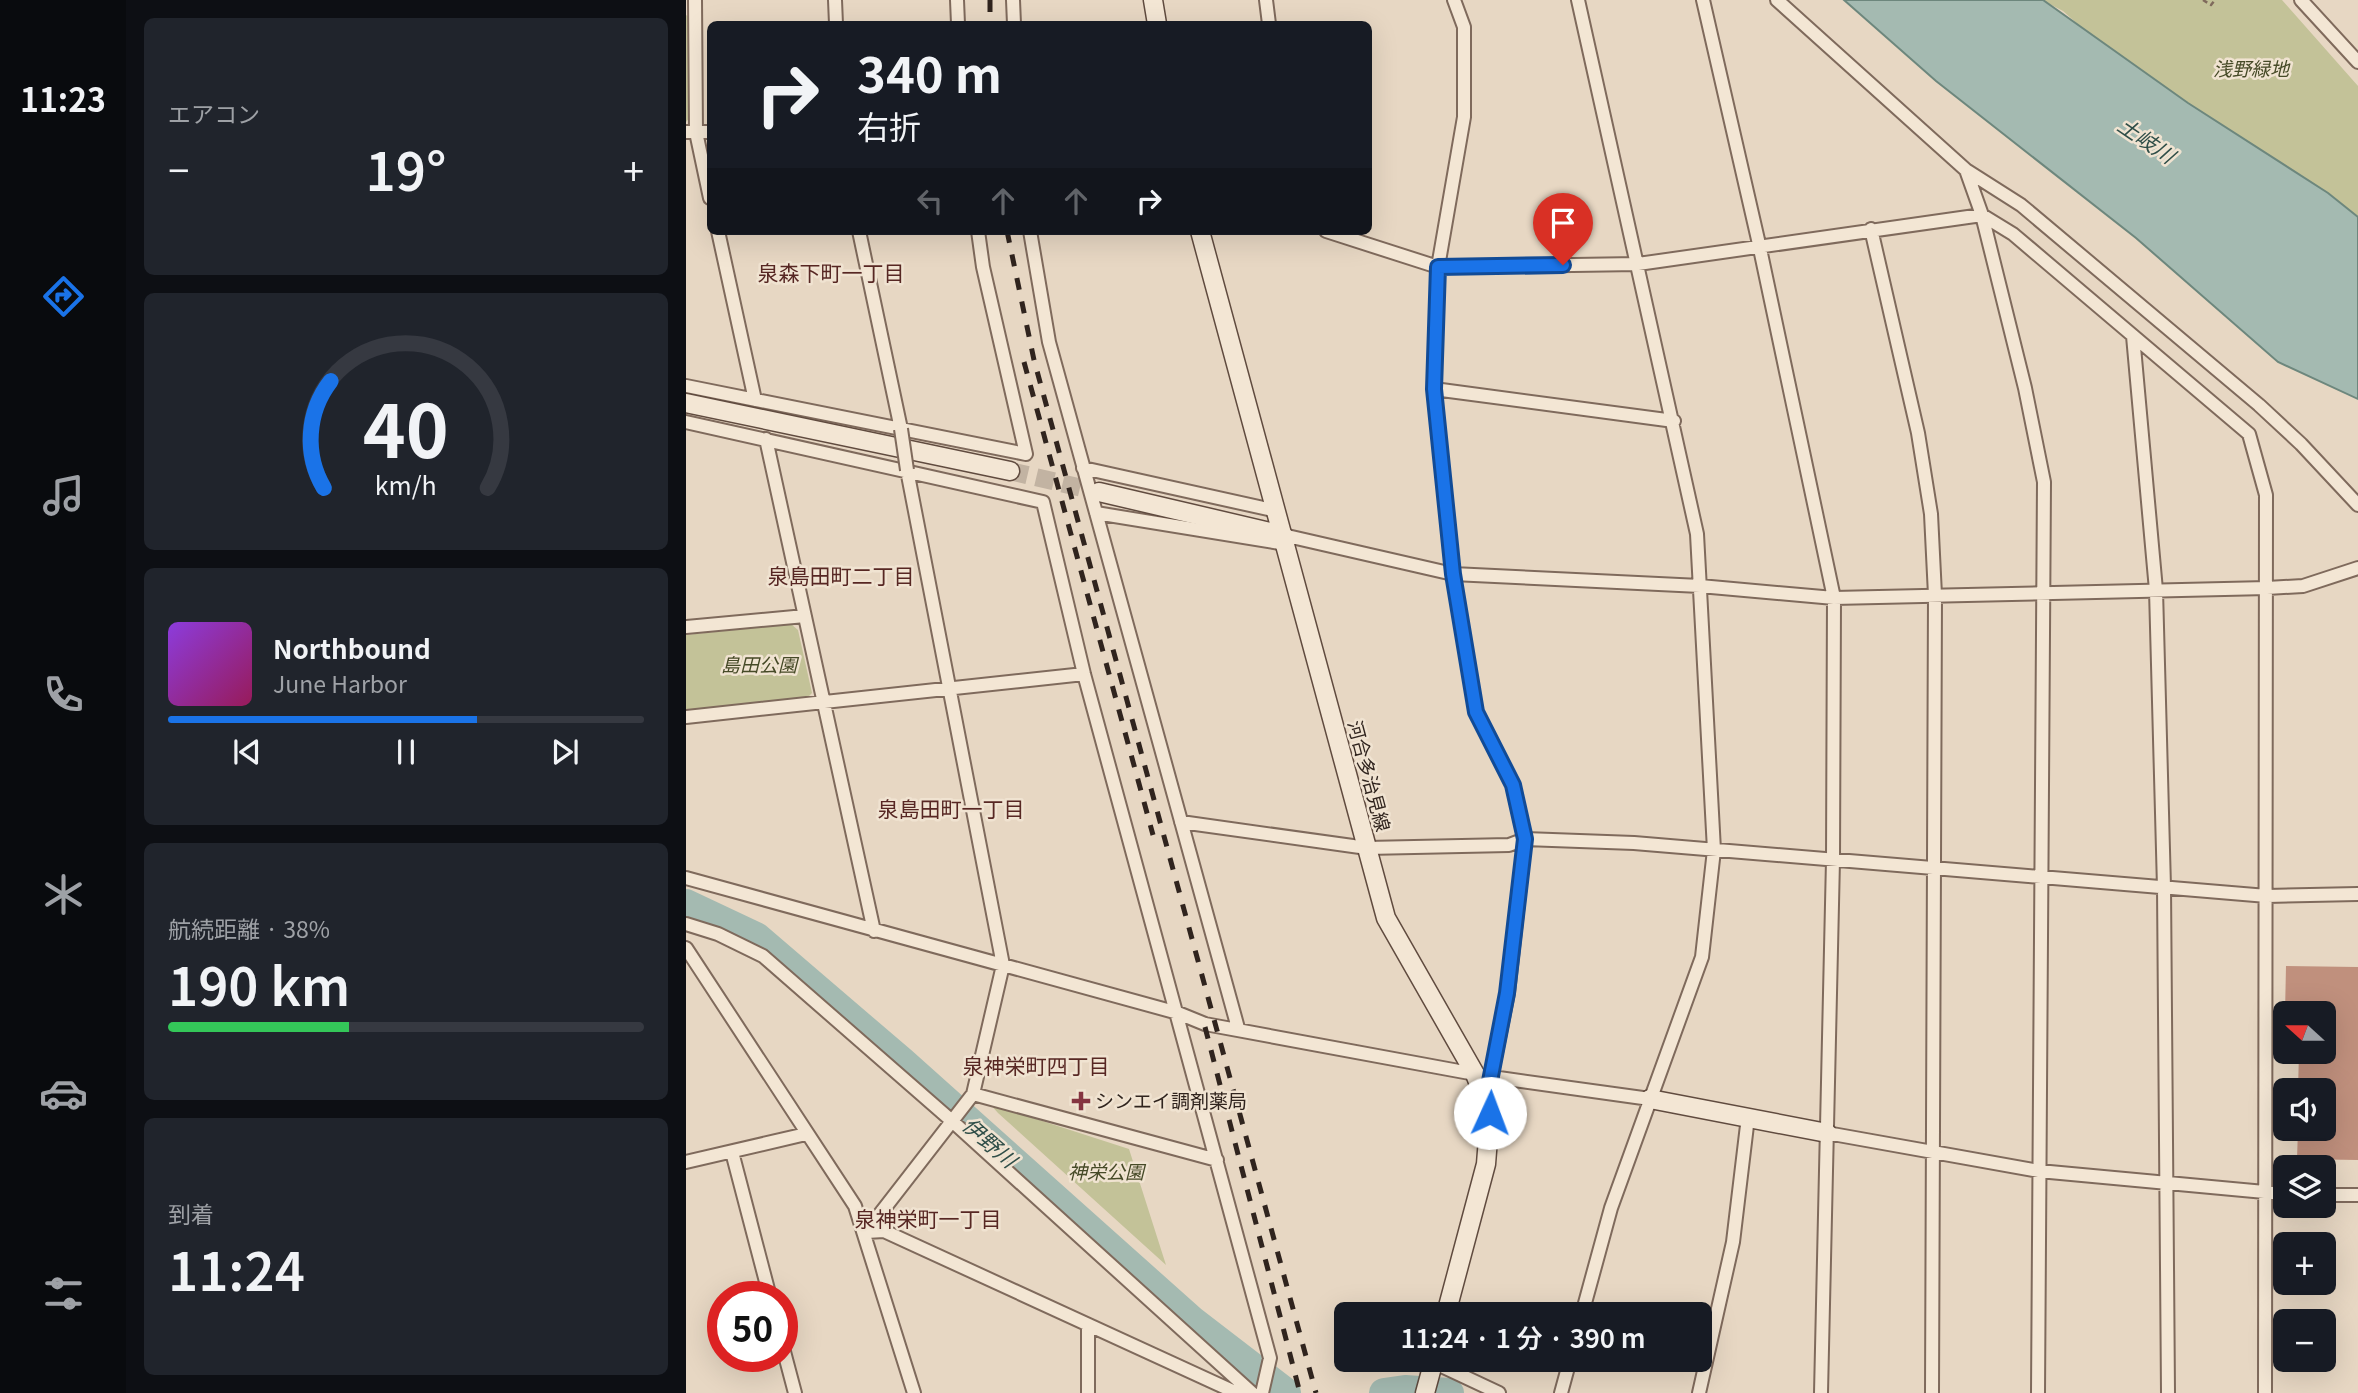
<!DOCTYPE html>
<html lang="ja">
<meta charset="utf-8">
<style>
body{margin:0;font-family:Georgia,"Noto Sans JP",serif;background:#20242c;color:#f1f3f6;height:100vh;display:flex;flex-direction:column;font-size:26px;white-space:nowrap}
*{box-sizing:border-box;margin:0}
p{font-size:23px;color:#9ea1a6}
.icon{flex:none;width:38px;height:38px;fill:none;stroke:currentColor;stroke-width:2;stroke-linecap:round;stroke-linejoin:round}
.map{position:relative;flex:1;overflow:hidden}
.panel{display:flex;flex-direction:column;gap:18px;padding:18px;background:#0d0f14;width:560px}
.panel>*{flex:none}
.top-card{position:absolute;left:21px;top:21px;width:665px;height:214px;border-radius:10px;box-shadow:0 7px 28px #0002;background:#171b24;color:#f1f3f6;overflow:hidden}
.needle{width:46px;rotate:291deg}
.tools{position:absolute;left:1587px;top:1001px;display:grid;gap:14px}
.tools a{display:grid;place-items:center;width:63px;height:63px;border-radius:10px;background:#171b24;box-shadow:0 7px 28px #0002;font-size:35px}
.speed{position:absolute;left:21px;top:1281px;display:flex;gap:14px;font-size:35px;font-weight:700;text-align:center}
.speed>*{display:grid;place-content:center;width:91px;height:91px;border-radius:50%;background:#171b24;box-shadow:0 7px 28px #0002;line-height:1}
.speed .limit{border:10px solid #d22;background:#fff;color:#111}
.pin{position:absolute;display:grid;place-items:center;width:60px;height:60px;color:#fff;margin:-72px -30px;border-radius:50% 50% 50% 0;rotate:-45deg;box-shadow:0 0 7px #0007}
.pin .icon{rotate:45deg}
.me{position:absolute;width:77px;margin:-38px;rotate:2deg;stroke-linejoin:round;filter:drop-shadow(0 0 5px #0008)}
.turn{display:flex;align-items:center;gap:24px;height:147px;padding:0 35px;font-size:32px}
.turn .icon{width:91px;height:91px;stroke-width:2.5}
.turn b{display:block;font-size:49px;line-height:60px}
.lanes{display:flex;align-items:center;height:66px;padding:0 35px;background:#0003;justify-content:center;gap:35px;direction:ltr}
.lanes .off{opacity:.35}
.big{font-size:52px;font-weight:600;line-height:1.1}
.panel .widget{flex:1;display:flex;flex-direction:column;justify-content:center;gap:10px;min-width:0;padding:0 24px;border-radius:10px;background:#20242c}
.panel .dial{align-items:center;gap:0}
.dial svg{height:182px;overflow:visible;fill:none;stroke:#363941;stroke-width:7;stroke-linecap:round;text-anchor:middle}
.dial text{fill:#f1f3f6;stroke:none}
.song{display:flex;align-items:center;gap:21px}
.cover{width:84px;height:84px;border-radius:10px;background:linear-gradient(135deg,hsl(270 70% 55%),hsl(330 70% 35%))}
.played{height:7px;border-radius:4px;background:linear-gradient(90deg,#1a73e8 65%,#363941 65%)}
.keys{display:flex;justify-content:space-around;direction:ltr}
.heat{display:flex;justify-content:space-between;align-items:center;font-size:38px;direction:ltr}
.charge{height:10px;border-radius:5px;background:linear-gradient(90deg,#34c759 38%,#363941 0)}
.trip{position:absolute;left:648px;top:1302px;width:378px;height:70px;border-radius:10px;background:#171b24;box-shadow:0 7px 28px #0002;font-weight:600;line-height:70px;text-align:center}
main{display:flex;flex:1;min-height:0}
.menu{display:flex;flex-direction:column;width:126px;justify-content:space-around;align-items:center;background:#090b0e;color:#9ea1a6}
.menu .icon{width:49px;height:49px}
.menu .active{color:#1a73e8}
.menu b{font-size:32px;color:#f1f3f6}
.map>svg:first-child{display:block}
</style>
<main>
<nav class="menu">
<b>11:23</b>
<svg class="icon active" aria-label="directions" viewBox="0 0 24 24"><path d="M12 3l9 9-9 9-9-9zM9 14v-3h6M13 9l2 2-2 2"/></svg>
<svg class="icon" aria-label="music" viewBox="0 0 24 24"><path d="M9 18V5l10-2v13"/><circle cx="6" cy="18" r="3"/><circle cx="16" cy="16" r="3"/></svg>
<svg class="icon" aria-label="phone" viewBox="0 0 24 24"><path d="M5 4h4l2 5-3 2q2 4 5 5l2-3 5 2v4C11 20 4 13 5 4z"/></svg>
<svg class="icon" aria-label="climate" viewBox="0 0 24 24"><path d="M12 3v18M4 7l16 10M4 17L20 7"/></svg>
<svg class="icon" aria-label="car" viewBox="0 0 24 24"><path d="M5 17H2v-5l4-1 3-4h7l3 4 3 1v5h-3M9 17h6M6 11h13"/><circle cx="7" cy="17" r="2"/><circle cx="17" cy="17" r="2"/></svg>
<svg class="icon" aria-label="filters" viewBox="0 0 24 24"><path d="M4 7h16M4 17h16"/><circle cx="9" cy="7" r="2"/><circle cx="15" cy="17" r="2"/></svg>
</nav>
<section class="panel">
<div class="widget"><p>エアコン</p>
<div class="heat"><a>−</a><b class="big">19°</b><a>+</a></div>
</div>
<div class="widget dial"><svg viewBox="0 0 100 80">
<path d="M14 69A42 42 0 1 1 86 69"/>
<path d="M14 69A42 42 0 0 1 17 22" stroke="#1a73e8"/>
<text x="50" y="56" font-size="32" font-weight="700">40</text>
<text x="50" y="72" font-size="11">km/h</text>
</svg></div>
<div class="widget">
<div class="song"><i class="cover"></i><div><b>Northbound</b><p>June Harbor</p></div></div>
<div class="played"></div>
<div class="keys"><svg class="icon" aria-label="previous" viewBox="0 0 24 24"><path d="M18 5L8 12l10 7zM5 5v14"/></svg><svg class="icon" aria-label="pause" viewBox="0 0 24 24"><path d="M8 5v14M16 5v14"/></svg><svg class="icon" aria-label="next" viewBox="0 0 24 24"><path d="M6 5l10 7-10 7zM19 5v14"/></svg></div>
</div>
<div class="widget"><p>航続距離 · 38%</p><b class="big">190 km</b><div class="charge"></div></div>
<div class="widget"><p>到着</p><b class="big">11:24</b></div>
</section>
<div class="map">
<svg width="1672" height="1393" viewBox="0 0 1672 1393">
<rect width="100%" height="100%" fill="#e7d7c3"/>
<path fill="#c3c298" d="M 1356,0 L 1596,0 L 1672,86 L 1672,219 L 1474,98 L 1377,11 Z
M 0,15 L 3,17 L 4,117 L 0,122 Z
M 105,624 L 112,630 L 126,693 L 121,698 L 0,710 L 0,635 Z
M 304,1104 L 443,1149 L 480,1265 L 312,1113 Z"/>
<path fill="#a4bab1" stroke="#6d877d" stroke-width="2" d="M 1158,0 L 1357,0 L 1502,103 L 1642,193 L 1672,217 L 1672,399 L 1592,362 L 1450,238 L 1250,81 Z"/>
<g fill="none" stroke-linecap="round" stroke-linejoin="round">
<path stroke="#a4bab1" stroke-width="30" d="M 0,904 L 70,937 L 216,1062 L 506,1321 L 600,1393
M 698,1393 L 719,1390 L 763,1393"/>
</g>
<path fill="#c0907d" d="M 1600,966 L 1672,967 L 1672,1160 L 1611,1159 L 1612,1129 L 1638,1129 L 1638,1090 L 1612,1090 L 1613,1052 L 1638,1052 L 1638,1013 L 1599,1013 Z"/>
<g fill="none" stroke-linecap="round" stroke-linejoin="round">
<path stroke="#c2b3a2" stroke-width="18" stroke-dasharray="18 9" stroke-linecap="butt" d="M 324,471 L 413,492"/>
<g stroke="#7f6a5c" stroke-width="16">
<path id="street" d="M 9,0 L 10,132 L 24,198
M 149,0 L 150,24
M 271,0 L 272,24
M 327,0 L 328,24
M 580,0 L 583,24
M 768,0 L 778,27 L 778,117 L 752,267 L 748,389 L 767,574 L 790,712 L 827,785 L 839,839 L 822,993 L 800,1102
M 892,0 L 1011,534 L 1028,850 L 1016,957 L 925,1208 L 896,1314
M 1017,0 L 1073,244 L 1148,598 L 1147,860 L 1135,1393
M 1091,0 L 1280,170 L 1335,205 L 1573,405 L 1615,444 L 1672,505
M 1615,0 L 1672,62
M 0,132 L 24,132
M 1280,170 L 1296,215 L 1339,388 L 1358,482 L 1352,1393
M 1185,229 L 1232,433 L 1245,514 L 1249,595 L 1246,1393
M 32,231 L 69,400
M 173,231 L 215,429
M 344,231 L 363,342 L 552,1028
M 640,231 L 752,267 L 952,264 L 1296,215 L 1327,234 L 1563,434 L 1580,495 L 1579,1393
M 1447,336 L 1470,590 L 1478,887 L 1482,1393
M 0,386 L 340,454 L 297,267 L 292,231
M 748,389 L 988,421
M 0,422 L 357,502 L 398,674 L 584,1358 L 576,1393
M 80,439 L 188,931
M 397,468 L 591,511
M 410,513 L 600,544
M 597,535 L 767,574 L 1014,586 L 1148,598 L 1581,588 L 1617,586 L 1672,568
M 0,627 L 119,616
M 0,717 L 398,674
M 495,822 L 681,848 L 823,845 L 839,839 L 948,843 L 1581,896 L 1672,894
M 0,878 L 492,1013 L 519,1024 L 789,1074
M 0,924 L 32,934 L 77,956 L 266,1121 L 566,1393
M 0,948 L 169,1206 L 228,1393
M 806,1077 L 964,1099
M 287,1094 L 531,1160
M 1141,1133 L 1353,1171 L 1600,1194
M 46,1152 L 84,1297
M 0,1162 L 120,1134
M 1638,1195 L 1672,1195
M 180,1232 L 287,1094 L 317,965 L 221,470
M 180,1232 L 198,1231 L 551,1393
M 96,1344 L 109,1393
M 747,1362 L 813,1393
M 402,1393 L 402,1325
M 875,1393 L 884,1360
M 1013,1393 L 1047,1242 L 1062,1117"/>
</g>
<g stroke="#604b3f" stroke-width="21">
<path id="secondary" d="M 467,0 L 471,24
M 514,231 L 700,918 L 789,1074 L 804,1113 L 800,1164 L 760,1314
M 0,403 L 324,471
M 413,492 L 597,535
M 964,1099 L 1141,1133
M 739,1393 L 748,1360"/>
</g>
<path stroke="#7f6a5c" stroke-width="2.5" stroke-dasharray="5 3.5" stroke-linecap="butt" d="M 1517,0 L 1525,5 L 1529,0"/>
<use href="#street" stroke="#f3e6d4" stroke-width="12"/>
<use href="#secondary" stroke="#f3e6d4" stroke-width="18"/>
<path stroke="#30241e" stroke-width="5" stroke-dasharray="12 12" stroke-linecap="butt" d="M 304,0 L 304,24
M 321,231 L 348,360 L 630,1393
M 338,362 L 467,835
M 519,1027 L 614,1393"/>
<g stroke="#7f6a5c" stroke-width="16" stroke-linecap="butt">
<path id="street-bridge" d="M 215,429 L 221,470"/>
</g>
<use href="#street-bridge" stroke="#f3e6d4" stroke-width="12"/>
</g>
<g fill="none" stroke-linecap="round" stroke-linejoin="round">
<g stroke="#114b97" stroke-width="18">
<path id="route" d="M 804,1113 L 800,1102 L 821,993 L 839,839 L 827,785 L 790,712 L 767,574 L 748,389 L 752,267 L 877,265"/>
</g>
<use href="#route" stroke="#1a73e8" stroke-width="12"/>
</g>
<path fill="#853440" stroke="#f0e3d1" stroke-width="2.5" d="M391.5 1090.5h7v7h7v7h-7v7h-7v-7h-7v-7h7z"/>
<g text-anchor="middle" stroke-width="5" stroke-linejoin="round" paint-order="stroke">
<g font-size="19" font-style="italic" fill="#464a27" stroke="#f0e3d1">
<text x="1565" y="76">浅野緑地</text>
<text x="73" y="672">島田公園</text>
<text x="420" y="1179">神栄公園</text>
</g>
<g font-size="19" fill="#30241e" stroke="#f0e3d1">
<text transform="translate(683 776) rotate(75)" y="7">河合多治見線</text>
</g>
<g font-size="19" fill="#30241e" stroke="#f0e3d1" text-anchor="start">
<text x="409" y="1108">シンエイ調剤薬局</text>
</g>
<g font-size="21" font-style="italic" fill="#2f4e48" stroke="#f0e3d1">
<text transform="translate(1460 141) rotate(34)" y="7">土岐川</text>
<text transform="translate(303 1143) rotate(41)" y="7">伊野川</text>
</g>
<g font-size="21" fill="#572723" stroke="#f0e3d1">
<text x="145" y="281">泉森下町一丁目</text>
<text x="155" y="584">泉島田町二丁目</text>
<text x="265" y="817">泉島田町一丁目</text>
<text x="350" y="1074">泉神栄町四丁目</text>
<text x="242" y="1227">泉神栄町一丁目</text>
</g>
</g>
</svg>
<div class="tools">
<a><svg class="needle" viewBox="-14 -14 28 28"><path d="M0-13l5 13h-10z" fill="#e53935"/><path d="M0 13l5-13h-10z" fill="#9ea1a6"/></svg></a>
<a><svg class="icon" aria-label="sound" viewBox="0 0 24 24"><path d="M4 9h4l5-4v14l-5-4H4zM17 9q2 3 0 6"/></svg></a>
<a><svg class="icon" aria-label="layers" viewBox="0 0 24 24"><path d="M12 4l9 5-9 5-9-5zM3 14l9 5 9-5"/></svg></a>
<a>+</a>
<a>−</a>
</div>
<div class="speed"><div class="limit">50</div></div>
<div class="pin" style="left:877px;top:265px;background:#d93025"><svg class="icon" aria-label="arrive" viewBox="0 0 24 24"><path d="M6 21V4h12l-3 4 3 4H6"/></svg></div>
<svg class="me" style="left:804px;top:1113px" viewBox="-20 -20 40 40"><circle r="19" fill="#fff"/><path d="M0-13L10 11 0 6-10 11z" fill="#1a73e8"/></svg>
<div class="trip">11:24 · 1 分 · 390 m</div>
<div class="top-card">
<div class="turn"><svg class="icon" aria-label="right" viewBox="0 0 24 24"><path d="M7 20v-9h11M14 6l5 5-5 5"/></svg><div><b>340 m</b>右折</div></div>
<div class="lanes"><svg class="icon off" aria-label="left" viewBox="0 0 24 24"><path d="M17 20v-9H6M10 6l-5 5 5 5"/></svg><svg class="icon off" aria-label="ahead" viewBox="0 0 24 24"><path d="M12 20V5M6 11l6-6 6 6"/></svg><svg class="icon off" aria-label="ahead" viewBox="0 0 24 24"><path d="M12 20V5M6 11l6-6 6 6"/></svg><svg class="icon" aria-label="right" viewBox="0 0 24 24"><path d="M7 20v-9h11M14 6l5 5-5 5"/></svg></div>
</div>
</div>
</main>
